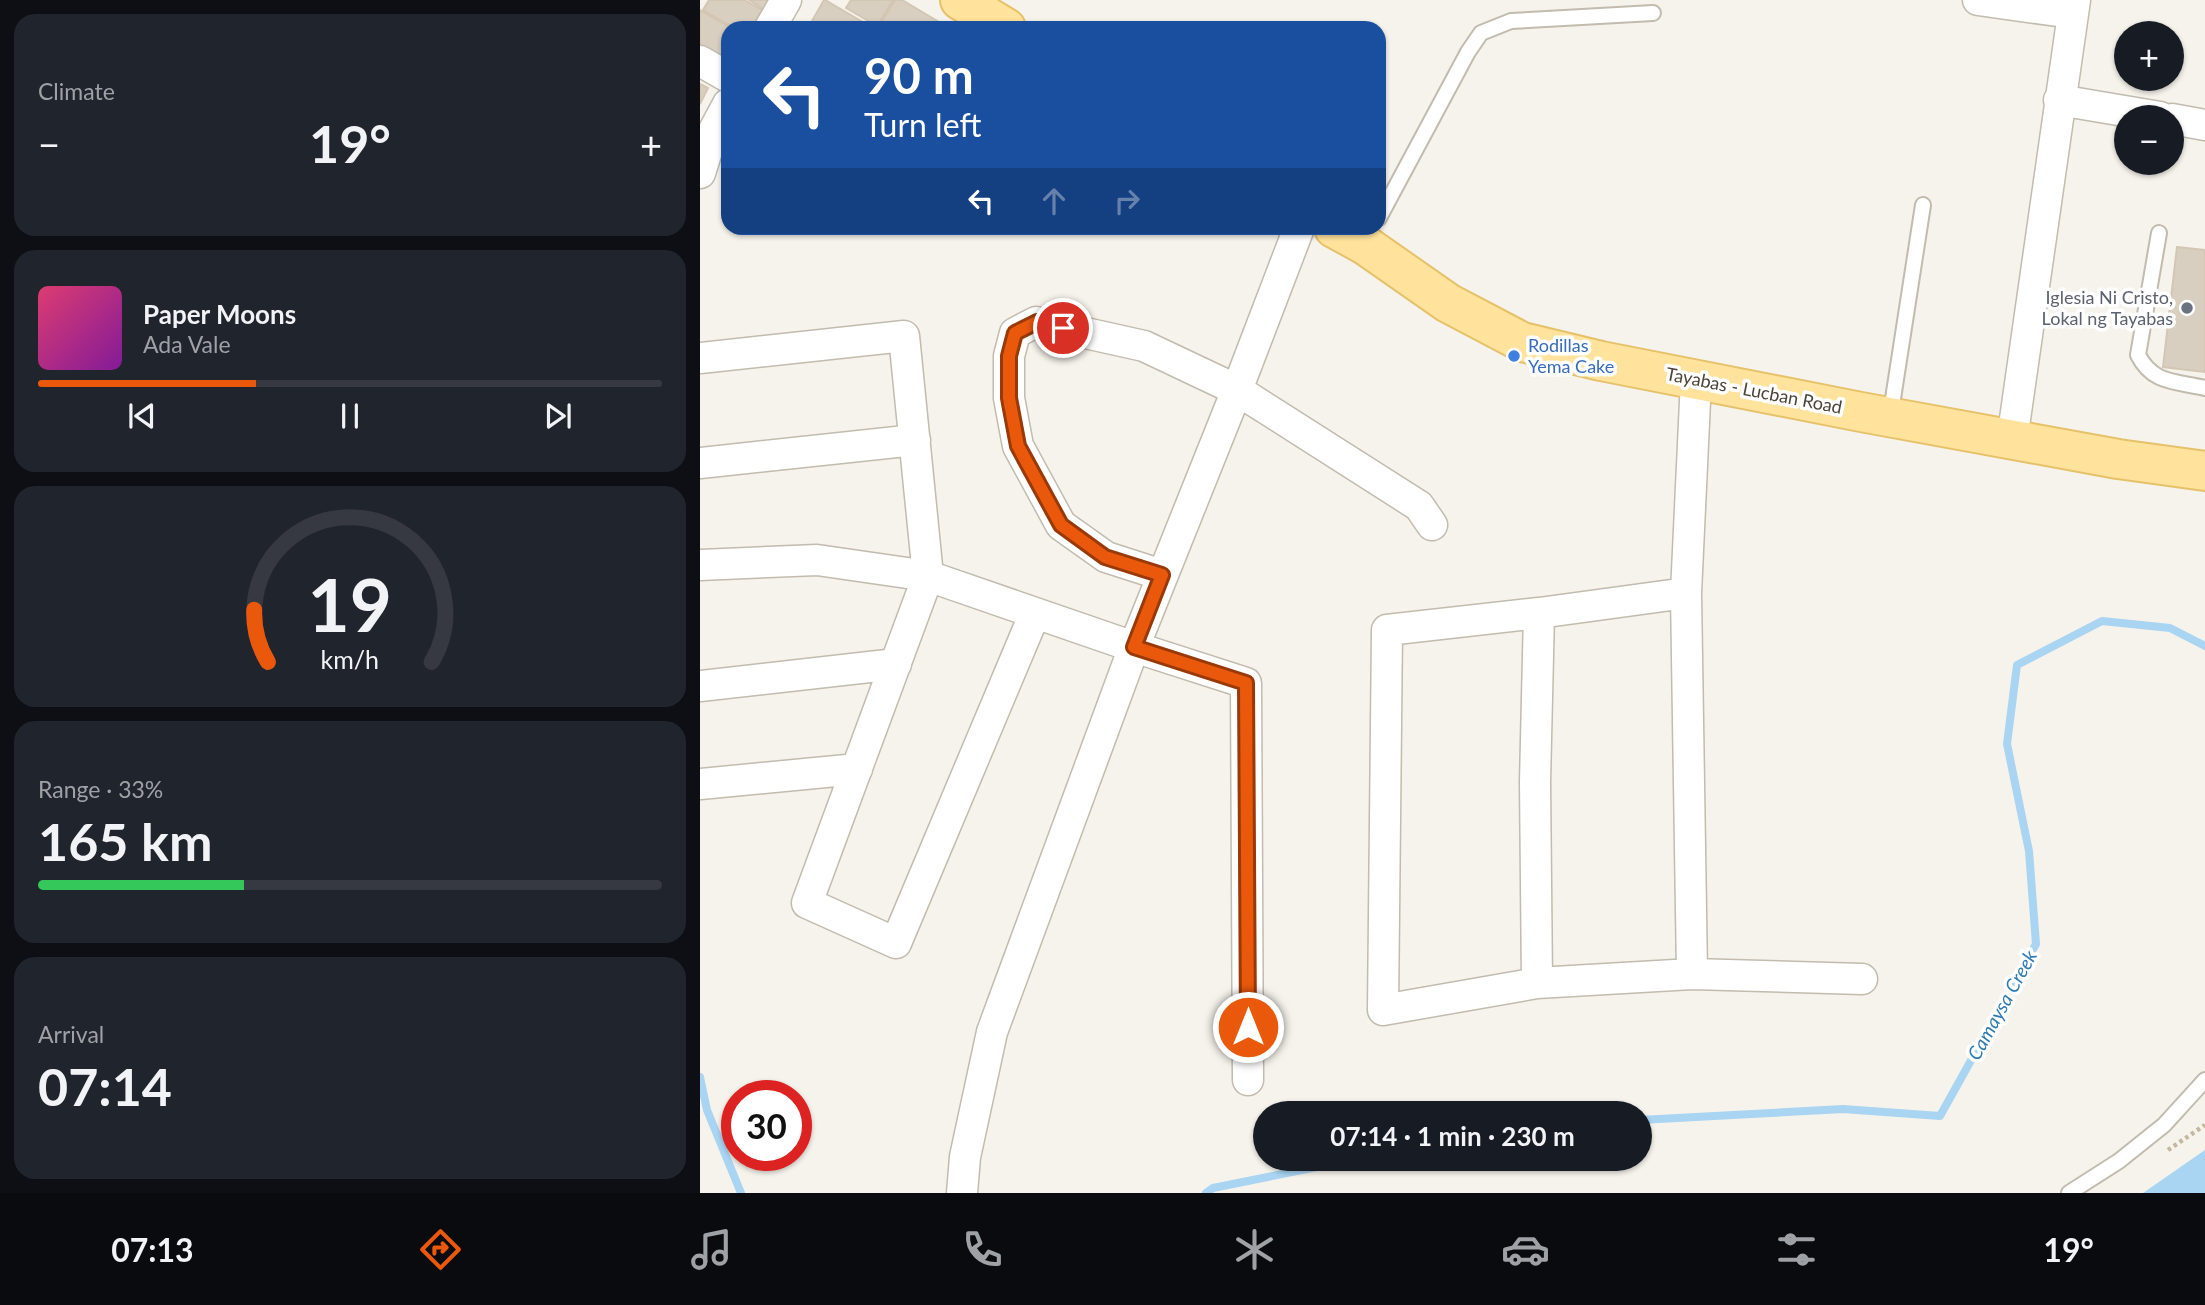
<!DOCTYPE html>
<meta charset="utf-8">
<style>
body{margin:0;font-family:Lato,sans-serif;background:#20242c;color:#f1f3f6;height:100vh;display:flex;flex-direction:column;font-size:26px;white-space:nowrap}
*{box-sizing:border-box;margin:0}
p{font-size:23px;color:#9ea1a6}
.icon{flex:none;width:38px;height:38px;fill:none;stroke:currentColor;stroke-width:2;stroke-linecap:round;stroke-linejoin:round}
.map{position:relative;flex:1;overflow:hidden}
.drawer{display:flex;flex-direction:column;gap:14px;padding:14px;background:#0d0f14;width:700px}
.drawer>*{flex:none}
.guide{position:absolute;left:21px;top:21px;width:665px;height:214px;border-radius:21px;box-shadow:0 2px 5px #0004;background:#1a4fa0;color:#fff;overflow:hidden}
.tools{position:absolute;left:1414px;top:21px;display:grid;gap:14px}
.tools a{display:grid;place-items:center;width:70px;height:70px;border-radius:50%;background:#171b24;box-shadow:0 2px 5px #0004;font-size:35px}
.speed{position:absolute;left:21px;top:1080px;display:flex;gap:14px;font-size:35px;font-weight:700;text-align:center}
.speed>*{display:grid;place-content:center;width:91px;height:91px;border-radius:50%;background:#171b24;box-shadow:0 2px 5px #0004;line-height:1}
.speed .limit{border:10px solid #d22;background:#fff;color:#111}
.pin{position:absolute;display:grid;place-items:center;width:60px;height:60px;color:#fff;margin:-30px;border:4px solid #fff;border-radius:50%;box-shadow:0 2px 7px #0007}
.me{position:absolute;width:77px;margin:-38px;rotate:0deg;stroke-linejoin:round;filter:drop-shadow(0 0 5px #0008)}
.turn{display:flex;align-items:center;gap:24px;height:147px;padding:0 28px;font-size:32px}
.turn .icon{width:91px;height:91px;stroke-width:2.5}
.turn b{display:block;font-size:49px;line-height:60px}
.lanes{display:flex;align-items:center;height:66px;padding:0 28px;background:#0003;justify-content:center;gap:35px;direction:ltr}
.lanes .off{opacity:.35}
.big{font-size:52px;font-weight:700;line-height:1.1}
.drawer .card{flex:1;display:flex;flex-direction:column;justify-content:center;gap:10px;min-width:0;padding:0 24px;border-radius:21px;background:#20242c}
.drawer .dial{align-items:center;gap:0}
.dial svg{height:182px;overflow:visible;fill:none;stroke:#363941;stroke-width:7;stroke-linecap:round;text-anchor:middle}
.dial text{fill:#f1f3f6;stroke:none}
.song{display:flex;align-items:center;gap:21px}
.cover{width:84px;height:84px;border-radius:10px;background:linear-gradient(135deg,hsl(340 70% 55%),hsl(290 70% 35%))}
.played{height:7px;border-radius:4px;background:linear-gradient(90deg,#ea580c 35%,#363941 35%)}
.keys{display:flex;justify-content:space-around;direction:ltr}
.heat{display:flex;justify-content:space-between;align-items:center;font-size:38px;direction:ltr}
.charge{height:10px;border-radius:5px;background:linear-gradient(90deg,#34c759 33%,#363941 0)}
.trip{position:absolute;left:553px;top:1101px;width:399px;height:70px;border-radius:35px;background:#171b24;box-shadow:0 2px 5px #0004;font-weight:700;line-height:70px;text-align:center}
.tabs{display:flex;height:112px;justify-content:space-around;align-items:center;background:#090b0e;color:#9ea1a6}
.tabs .icon{width:49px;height:49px}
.tabs .selected{color:#ea580c}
.tabs b{font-size:32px;color:#f1f3f6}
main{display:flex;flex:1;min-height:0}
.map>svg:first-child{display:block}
</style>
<main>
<section class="drawer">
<div class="card"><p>Climate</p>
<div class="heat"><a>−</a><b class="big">19°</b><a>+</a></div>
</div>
<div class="card">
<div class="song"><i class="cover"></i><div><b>Paper Moons</b><p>Ada Vale</p></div></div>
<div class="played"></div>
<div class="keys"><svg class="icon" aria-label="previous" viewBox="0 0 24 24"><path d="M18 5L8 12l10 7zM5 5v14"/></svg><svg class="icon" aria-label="pause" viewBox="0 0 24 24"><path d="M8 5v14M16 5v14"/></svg><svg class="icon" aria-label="next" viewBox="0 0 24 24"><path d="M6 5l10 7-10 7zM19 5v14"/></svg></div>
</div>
<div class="card dial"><svg viewBox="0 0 100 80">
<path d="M14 69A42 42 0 1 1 86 69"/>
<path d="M14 69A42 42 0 0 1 8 46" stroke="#ea580c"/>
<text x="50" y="56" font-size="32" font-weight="700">19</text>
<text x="50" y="72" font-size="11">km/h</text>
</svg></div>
<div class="card"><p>Range · 33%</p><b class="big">165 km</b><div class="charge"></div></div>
<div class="card"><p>Arrival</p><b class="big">07:14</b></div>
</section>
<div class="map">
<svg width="1505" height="1193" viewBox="0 0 1505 1193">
<rect width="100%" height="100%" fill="#f6f3ec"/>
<path fill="#a9d4f2" d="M 1505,1150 L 1505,1193 L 1443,1193 Z"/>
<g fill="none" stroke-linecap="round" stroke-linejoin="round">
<path stroke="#a9d4f2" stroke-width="8" d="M 0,1077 L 7,1110 L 41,1193
M 940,1120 L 1143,1109 L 1240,1116 L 1336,944 L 1329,851 L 1307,744 L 1317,665 L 1402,621 L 1470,628 L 1505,646
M 506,1193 L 513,1188 L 662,1158"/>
</g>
<path fill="#d8cfc1" stroke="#d3c7b4" stroke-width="2" d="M 9,0 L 44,0 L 62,10 L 51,28 L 35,28 L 3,10 Z
M 49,0 L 69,0 L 64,9 Z
M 124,0 L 125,0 L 173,28 L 108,28 Z
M 151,0 L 193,0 L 177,26 L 146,8 Z
M 195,0 L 202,0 L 249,28 L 178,28 Z
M 0,10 L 31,28 L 28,28 L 28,60 L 0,44 Z
M 0,84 L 8,88 L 0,104 Z
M 1477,247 L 1505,250 L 1505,372 L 1463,367 Z"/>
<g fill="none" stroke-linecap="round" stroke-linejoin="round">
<g stroke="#c2bbae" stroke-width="18">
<path id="lane" d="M 679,218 L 768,52 L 781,33 L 811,21 L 953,13
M 1459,233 L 1438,355 C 1453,384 1475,381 1505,388
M 1190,418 L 1223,205
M 1369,1193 L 1419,1161 L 1464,1125 L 1505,1080"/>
</g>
<g stroke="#c2bbae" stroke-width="33">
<path id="street" d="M 1278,0 L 1372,13
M 70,28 L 86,0
M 0,61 L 28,77
M 1359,100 L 1460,117
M 1472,119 L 1505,125
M 0,173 L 13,132 L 28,104
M 0,358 L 204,336 L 228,576 L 107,903 L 196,943 L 335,613
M 1312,440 L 1375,0
M 0,463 L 215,440
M 0,565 L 117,560 L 228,576 L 434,647 L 546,683 L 548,1080
M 462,575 L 406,557 L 361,525 L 318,446 L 309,398 L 309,356 L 315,333 L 336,322 L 444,346 L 537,390 L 719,506 L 732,525
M 986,593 L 839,613 L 687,630 L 683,1010 L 837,983 L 992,974 L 1162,979
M 0,686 L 196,664
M 0,784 L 157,769
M 992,974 L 986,593 L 996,380
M 837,983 L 835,782 L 839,613
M 262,1193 L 265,1157 L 292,1032 L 434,647 L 537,390 L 599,228"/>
</g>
<g stroke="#e6c16a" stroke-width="42">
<path id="primary" d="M 260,0 L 306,28
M 634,228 L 665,245 L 748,303 L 822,342 L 901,361 L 1161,412 L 1418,459 L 1505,471"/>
</g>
<path stroke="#c4b79f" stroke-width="4.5" stroke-dasharray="3.5 3.5" stroke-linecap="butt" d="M 1468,1150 L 1505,1125"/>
<use href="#lane" stroke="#fff" stroke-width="14"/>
<use href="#street" stroke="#fff" stroke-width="30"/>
<use href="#primary" stroke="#ffe39c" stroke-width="38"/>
</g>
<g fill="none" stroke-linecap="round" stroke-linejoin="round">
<g stroke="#983908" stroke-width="18">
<path id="route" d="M 363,328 L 337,322 L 315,333 L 309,356 L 309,398 L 318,446 L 361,525 L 405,557 L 462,575 L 434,647 L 546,683 L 548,1027"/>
</g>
<use href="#route" stroke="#ea580c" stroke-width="12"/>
</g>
<circle fill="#6b7280" stroke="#fff" stroke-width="2.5" cx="1487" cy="308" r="7"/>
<circle fill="#3f7fe0" stroke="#fff" stroke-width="2.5" cx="814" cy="356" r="7"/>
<g text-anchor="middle" stroke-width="7" stroke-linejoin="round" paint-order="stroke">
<g font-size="18" fill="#5b616d" stroke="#fff" text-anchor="end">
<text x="1473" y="304">Iglesia Ni Cristo,<tspan x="1473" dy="21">Lokal ng Tayabas</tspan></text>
</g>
<g font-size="18" fill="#366cbe" stroke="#fff" text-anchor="start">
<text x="828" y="352">Rodillas<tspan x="828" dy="21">Yema Cake</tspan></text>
</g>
<g font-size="18" fill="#4b4439" stroke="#fff">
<text transform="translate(1054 391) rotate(11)" y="6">Tayabas - Lucban Road</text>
</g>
<g font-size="19" font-style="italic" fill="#2e7ab2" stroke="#fff">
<text transform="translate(1302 1005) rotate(-61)" y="7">Camaysa Creek</text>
</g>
</g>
</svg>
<div class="tools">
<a>+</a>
<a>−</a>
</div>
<div class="speed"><div class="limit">30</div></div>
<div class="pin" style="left:363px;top:328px;background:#d93025"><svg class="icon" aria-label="arrive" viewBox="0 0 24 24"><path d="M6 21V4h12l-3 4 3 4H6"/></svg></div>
<svg class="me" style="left:548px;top:1027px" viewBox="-20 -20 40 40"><circle r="17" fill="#ea580c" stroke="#fff" stroke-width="3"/><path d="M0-11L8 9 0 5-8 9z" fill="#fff"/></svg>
<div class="trip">07:14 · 1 min · 230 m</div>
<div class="guide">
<div class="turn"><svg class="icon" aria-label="left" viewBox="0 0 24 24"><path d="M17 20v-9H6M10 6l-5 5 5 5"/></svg><div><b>90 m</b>Turn left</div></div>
<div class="lanes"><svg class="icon" aria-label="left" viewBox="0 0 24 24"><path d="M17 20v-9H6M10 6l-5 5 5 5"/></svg><svg class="icon off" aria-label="ahead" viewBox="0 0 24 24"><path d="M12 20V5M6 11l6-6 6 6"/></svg><svg class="icon off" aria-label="right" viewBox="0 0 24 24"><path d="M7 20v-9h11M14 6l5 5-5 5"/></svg></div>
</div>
</div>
</main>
<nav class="tabs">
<b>07:13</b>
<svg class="icon selected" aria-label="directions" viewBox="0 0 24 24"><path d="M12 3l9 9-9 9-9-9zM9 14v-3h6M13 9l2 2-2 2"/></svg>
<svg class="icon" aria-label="music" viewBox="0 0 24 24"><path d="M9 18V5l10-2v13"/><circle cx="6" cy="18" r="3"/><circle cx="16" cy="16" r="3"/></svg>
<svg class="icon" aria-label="phone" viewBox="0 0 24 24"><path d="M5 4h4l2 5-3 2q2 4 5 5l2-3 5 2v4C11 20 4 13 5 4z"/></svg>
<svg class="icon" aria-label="climate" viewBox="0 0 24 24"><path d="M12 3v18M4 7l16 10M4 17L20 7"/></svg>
<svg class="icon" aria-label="car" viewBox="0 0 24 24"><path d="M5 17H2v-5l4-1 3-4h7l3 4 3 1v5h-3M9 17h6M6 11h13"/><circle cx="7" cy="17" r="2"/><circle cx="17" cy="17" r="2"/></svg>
<svg class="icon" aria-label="filters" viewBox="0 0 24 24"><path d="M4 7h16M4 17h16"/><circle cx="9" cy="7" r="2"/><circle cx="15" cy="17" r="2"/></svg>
<b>19°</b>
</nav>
